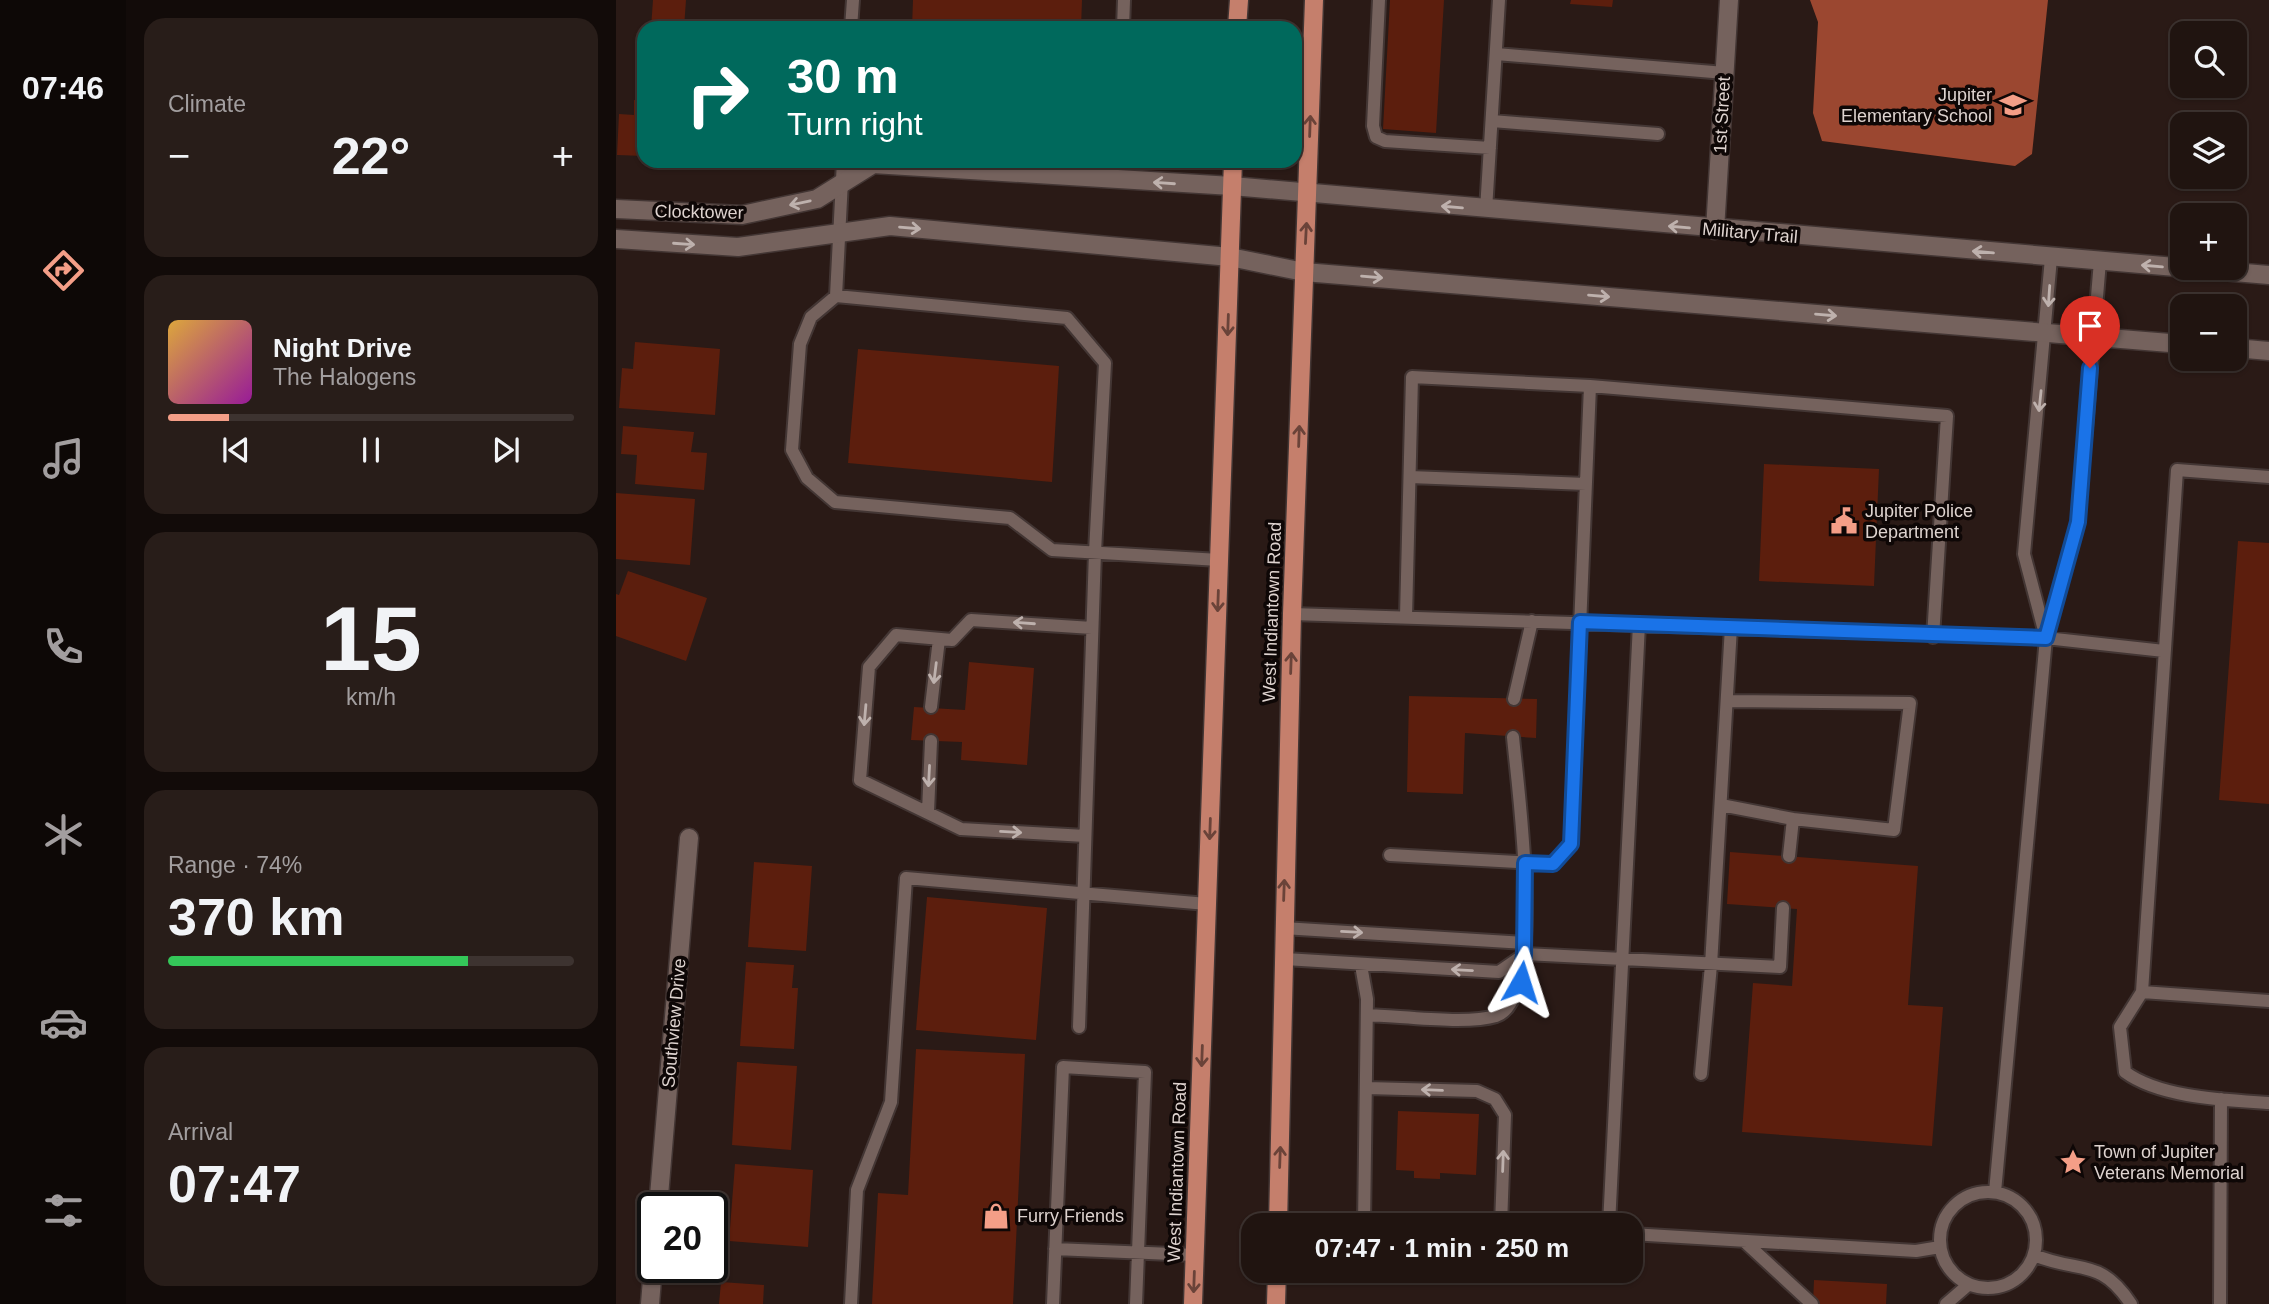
<!DOCTYPE html>
<meta charset="utf-8">
<style>
body{margin:0;font-family:Helvetica,sans-serif;background:#281d19;color:#f1f3f6;height:100vh;display:flex;flex-direction:column;font-size:26px;white-space:nowrap}
*{box-sizing:border-box;margin:0}
p{font-size:23px;color:#a29e9f}
.icon{flex:none;width:38px;height:38px;fill:none;stroke:currentColor;stroke-width:2;stroke-linecap:round;stroke-linejoin:round}
.map{position:relative;flex:1;overflow:hidden}
.side{display:flex;flex-direction:column;gap:18px;padding:18px;background:#120b09;width:490px}
.side>*{flex:none}
.hud{position:absolute;left:21px;top:21px;width:665px;height:147px;border-radius:21px;box-shadow:0 2px 5px #0004,0 0 0 2px #3d3330;background:#00695c;color:#fff;overflow:hidden}
.fabs{position:absolute;left:1554px;top:21px;display:grid;gap:14px}
.fabs a{display:grid;place-items:center;width:77px;height:77px;border-radius:14px;background:#201410;box-shadow:0 2px 5px #0004,0 0 0 2px #3d3330;font-size:35px}
.speed{position:absolute;left:21px;top:1192px;display:flex;gap:14px;font-size:35px;font-weight:700;text-align:center}
.speed>*{display:grid;place-content:center;width:91px;height:91px;border-radius:50%;background:#201410;box-shadow:0 2px 5px #0004,0 0 0 2px #3d3330;line-height:1}
.speed .limit{border:4px solid #111;border-radius:10px;background:#fff;color:#111}
.pin{position:absolute;display:grid;place-items:center;width:60px;height:60px;color:#fff;margin:-72px -30px;border-radius:50% 50% 50% 0;rotate:-45deg;box-shadow:0 0 7px #0007}
.pin .icon{rotate:45deg}
.me{position:absolute;width:77px;margin:-38px;rotate:6deg;stroke-linejoin:round;filter:drop-shadow(0 0 5px #0008)}
.turn{display:flex;align-items:center;gap:24px;height:147px;padding:0 35px;font-size:32px}
.turn .icon{width:91px;height:91px;stroke-width:2.5}
.turn b{display:block;font-size:49px;line-height:60px}
.big{font-size:52px;font-weight:600;line-height:1.1}
.side .widget{flex:1;display:flex;flex-direction:column;justify-content:center;gap:10px;min-width:0;padding:0 24px;border-radius:21px;background:#281d19}
.side .dial{align-items:center;gap:0}
.dial b{font-size:91px;line-height:1}
.song{display:flex;align-items:center;gap:21px}
.cover{width:84px;height:84px;border-radius:10px;background:linear-gradient(135deg,hsl(40 70% 55%),hsl(300 70% 35%))}
.played{height:7px;border-radius:4px;background:linear-gradient(90deg,#f49e87 15%,#3d3330 15%)}
.keys{display:flex;justify-content:space-around;direction:ltr}
.heat{display:flex;justify-content:space-between;align-items:center;font-size:38px;direction:ltr}
.charge{height:10px;border-radius:5px;background:linear-gradient(90deg,#34c759 74%,#3d3330 0)}
.trip{position:absolute;left:625px;top:1213px;width:402px;height:70px;border-radius:21px;background:#201410;box-shadow:0 2px 5px #0004,0 0 0 2px #3d3330;font-weight:600;line-height:70px;text-align:center}
main{display:flex;flex:1;min-height:0}
.menu{display:flex;flex-direction:column;width:126px;justify-content:space-around;align-items:center;background:#0d0806;color:#a29e9f}
.menu .icon{width:49px;height:49px}
.menu .on{color:#f49e87}
.menu b{font-size:32px;color:#f1f3f6}
.map>svg:first-child{display:block}
</style>
<main>
<nav class="menu">
<b>07:46</b>
<svg class="icon on" aria-label="directions" viewBox="0 0 24 24"><path d="M12 3l9 9-9 9-9-9zM9 14v-3h6M13 9l2 2-2 2"/></svg>
<svg class="icon" aria-label="music" viewBox="0 0 24 24"><path d="M9 18V5l10-2v13"/><circle cx="6" cy="18" r="3"/><circle cx="16" cy="16" r="3"/></svg>
<svg class="icon" aria-label="phone" viewBox="0 0 24 24"><path d="M5 4h4l2 5-3 2q2 4 5 5l2-3 5 2v4C11 20 4 13 5 4z"/></svg>
<svg class="icon" aria-label="climate" viewBox="0 0 24 24"><path d="M12 3v18M4 7l16 10M4 17L20 7"/></svg>
<svg class="icon" aria-label="car" viewBox="0 0 24 24"><path d="M5 17H2v-5l4-1 3-4h7l3 4 3 1v5h-3M9 17h6M6 11h13"/><circle cx="7" cy="17" r="2"/><circle cx="17" cy="17" r="2"/></svg>
<svg class="icon" aria-label="filters" viewBox="0 0 24 24"><path d="M4 7h16M4 17h16"/><circle cx="9" cy="7" r="2"/><circle cx="15" cy="17" r="2"/></svg>
</nav>
<section class="side">
<div class="widget"><p>Climate</p>
<div class="heat"><a>−</a><b class="big">22°</b><a>+</a></div>
</div>
<div class="widget">
<div class="song"><i class="cover"></i><div><b>Night Drive</b><p>The Halogens</p></div></div>
<div class="played"></div>
<div class="keys"><svg class="icon" aria-label="previous" viewBox="0 0 24 24"><path d="M18 5L8 12l10 7zM5 5v14"/></svg><svg class="icon" aria-label="pause" viewBox="0 0 24 24"><path d="M8 5v14M16 5v14"/></svg><svg class="icon" aria-label="next" viewBox="0 0 24 24"><path d="M6 5l10 7-10 7zM19 5v14"/></svg></div>
</div>
<div class="widget dial"><b>15</b><p>km/h</p></div>
<div class="widget"><p>Range · 74%</p><b class="big">370 km</b><div class="charge"></div></div>
<div class="widget"><p>Arrival</p><b class="big">07:47</b></div>
</section>
<div class="map">
<svg width="1653" height="1304" viewBox="0 0 1653 1304">
<rect width="100%" height="100%" fill="#2a1a16"/>
<path fill="#9b4730" d="M 1194,0 L 1432,0 L 1416,154 L 1399,166 L 1206,141 L 1197,113 L 1202,22 Z"/>
<path fill="#5c1e0d" d="M 37,0 L 70,0 L 68,28 L 35,28 Z
M 297,0 L 466,0 L 465,28 L 296,28 Z
M 774,0 L 828,0 L 820,133 L 767,129 Z
M 955,0 L 997,0 L 996,7 L 954,4 Z
M 25,33 L 28,33 L 28,73 L 23,73 Z
M 18,100 L 28,101 L 28,156 L 1,155 L 3,114 L 18,115 Z
M 19,342 L 104,349 L 99,415 L 3,408 L 6,368 L 17,369 Z
M 242,349 L 443,366 L 436,482 L 232,463 Z
M 7,426 L 78,432 L 75,452 L 91,453 L 88,490 L 19,484 L 21,455 L 5,454 Z
M 1148,464 L 1263,469 L 1258,586 L 1143,581 Z
M 0,493 L 79,499 L 74,565 L 0,559 Z
M 1622,541 L 1653,543 L 1653,804 L 1603,800 Z
M 12,571 L 91,598 L 70,661 L 0,636 L 0,594 L 3,595 Z
M 353,662 L 418,668 L 411,765 L 345,760 L 346,742 L 295,740 L 298,707 L 349,710 Z
M 793,696 L 921,699 L 920,738 L 849,733 L 847,794 L 791,792 Z
M 1114,852 L 1302,866 L 1292,1005 L 1327,1007 L 1316,1146 L 1126,1132 L 1137,983 L 1176,986 L 1181,909 L 1111,904 Z
M 138,862 L 196,866 L 190,951 L 132,947 Z
M 311,897 L 431,908 L 420,1040 L 300,1030 Z
M 130,962 L 178,965 L 176,988 L 182,988 L 178,1049 L 124,1046 Z
M 300,1049 L 409,1054 L 397,1304 L 256,1304 L 262,1193 L 292,1195 Z
M 121,1062 L 181,1066 L 175,1150 L 116,1145 Z
M 782,1111 L 863,1114 L 860,1175 L 824,1173 L 824,1179 L 798,1178 L 798,1171 L 780,1170 Z
M 119,1164 L 197,1170 L 192,1247 L 113,1241 Z
M 1198,1280 L 1271,1284 L 1270,1304 L 1197,1304 Z
M 105,1282 L 148,1285 L 147,1304 L 103,1304 Z"/>
<g fill="none" stroke-linecap="round" stroke-linejoin="round">
<g stroke="#433634" stroke-width="16">
<path id="lane" d="M 763,0 L 757,126 L 760,137 L 769,141 L 874,148
M 235,28 L 237,0
M 507,28 L 508,0
M 880,54 L 1109,73
M 876,121 L 1042,134
M 227,161 L 220,296 L 195,317 L 184,344 L 176,450 L 191,478 L 219,502 L 394,518 L 436,550 L 603,560
M 870,210 L 883,0
M 220,296 L 451,318 L 489,363 L 479,552 L 463,1027
M 794,477 L 970,484
M 1653,477 L 1561,470 L 1526,992 L 1653,1001
M 676,614 L 1430,638 L 1548,651
M 790,617 L 796,377 L 974,386
M 1430,638 L 1408,554 L 1435,258
M 898,699 L 916,621
M 1111,701 L 1294,703 L 1278,830 L 1177,819
M 315,707 L 323,639
M 1105,805 L 1177,819 L 1173,856
M 312,812 L 315,741
M 469,836 L 345,829 L 244,780 L 253,667 L 280,635 L 336,640 L 355,620 L 476,628
M 774,855 L 937,864 L 955,844 L 974,386 L 1331,416 L 1317,637
M 667,928 L 909,943
M 669,959 L 883,972 L 909,954 L 1164,967 L 1167,908
M 745,965 L 751,999 L 748,1225
M 1526,992 L 1504,1027 L 1509,1072 C 1544,1098 1610,1100 1653,1103
M 751,1015 C 785,1016 850,1025 880,1016 C 932,999 901,783 897,737
M 1085,1074 L 1095,965 L 1115,627
M 751,1088 L 861,1091 L 879,1099 L 889,1115 L 885,1225
M1324 1240a48 48 0 1 1 96 0a48 48 0 1 1-96 0Z
M 1379,1192 L 1430,638 L 1462,522 L 1484,261
M 993,1225 L 1023,624
M 1015,1234 L 1300,1251 L 1324,1247
M 1128,1241 L 1196,1304
M 439,1249 L 579,1255
M 1418,1255 C 1464,1274 1484,1257 1515,1304
M 235,1304 L 241,1190 L 275,1102 L 290,878 L 591,904
M 437,1304 L 447,1067 L 529,1072 L 520,1304
M 1330,1304 L 1352,1285
M 1604,1304 L 1605,1099"/>
</g>
<g stroke="#433634" stroke-width="21">
<path id="street" d="M 0,209 L 126,215 L 201,199 L 257,164 L 616,186
M 1099,230 L 1113,0
M 0,239 L 122,247 L 274,226 L 614,257
M 42,1208 L 73,838
M 34,1304 L 37,1267"/>
</g>
<g stroke="#433634" stroke-width="21">
<path id="secondary" d="M 616,186 L 1653,275
M 614,257 L 688,272 L 1566,344
M 1619,348 L 1653,351"/>
</g>
<g stroke="#433634" stroke-width="21">
<path id="primary" d="M 621,28 L 623,0
M 662,1225 L 676,614 L 698,0
M 577,1304 L 617,161
M 660,1304 L 661,1270"/>
</g>
<use href="#lane" stroke="#75625d" stroke-width="12"/>
<use href="#street" stroke="#75625d" stroke-width="18"/>
<use href="#secondary" stroke="#75625d" stroke-width="18"/>
<use href="#primary" stroke="#c57f6c" stroke-width="18"/>
</g>
<defs><path id="oneway-shaft" d="M-6 0H5M1.5-3L5.5 0L1.5 3" fill="none" stroke-width="1.6" stroke-linecap="round" stroke-linejoin="round" transform="scale(1.75)"/></defs>
<g stroke="#6a4339">
<use href="#oneway-shaft" transform="translate(694 126) rotate(-88)"/>
<use href="#oneway-shaft" transform="translate(690 233) rotate(-87)"/>
<use href="#oneway-shaft" transform="translate(612 325) rotate(92)"/>
<use href="#oneway-shaft" transform="translate(683 436) rotate(-88)"/>
<use href="#oneway-shaft" transform="translate(602 601) rotate(92)"/>
<use href="#oneway-shaft" transform="translate(675 663) rotate(-88)"/>
<use href="#oneway-shaft" transform="translate(594 829) rotate(92)"/>
<use href="#oneway-shaft" transform="translate(668 890) rotate(-88)"/>
<use href="#oneway-shaft" transform="translate(586 1056) rotate(92)"/>
<use href="#oneway-shaft" transform="translate(664 1157) rotate(-88)"/>
<use href="#oneway-shaft" transform="translate(578 1282) rotate(92)"/>
</g>
<g stroke="#beb1ad">
<use href="#oneway-shaft" transform="translate(548 183) rotate(-176)"/>
<use href="#oneway-shaft" transform="translate(184 203) rotate(168)"/>
<use href="#oneway-shaft" transform="translate(836 207) rotate(-175)"/>
<use href="#oneway-shaft" transform="translate(1063 227) rotate(-175)"/>
<use href="#oneway-shaft" transform="translate(294 228) rotate(5)"/>
<use href="#oneway-shaft" transform="translate(68 244) rotate(4)"/>
<use href="#oneway-shaft" transform="translate(1367 252) rotate(-175)"/>
<use href="#oneway-shaft" transform="translate(1536 266) rotate(-175)"/>
<use href="#oneway-shaft" transform="translate(756 277) rotate(5)"/>
<use href="#oneway-shaft" transform="translate(983 296) rotate(5)"/>
<use href="#oneway-shaft" transform="translate(1433 296) rotate(94)"/>
<use href="#oneway-shaft" transform="translate(1210 315) rotate(5)"/>
<use href="#oneway-shaft" transform="translate(1424 401) rotate(96)"/>
<use href="#oneway-shaft" transform="translate(408 623) rotate(-176)"/>
<use href="#oneway-shaft" transform="translate(319 673) rotate(97)"/>
<use href="#oneway-shaft" transform="translate(249 715) rotate(95)"/>
<use href="#oneway-shaft" transform="translate(313 776) rotate(93)"/>
<use href="#oneway-shaft" transform="translate(395 832) rotate(3)"/>
<use href="#oneway-shaft" transform="translate(736 932) rotate(3)"/>
<use href="#oneway-shaft" transform="translate(846 970) rotate(-177)"/>
<use href="#oneway-shaft" transform="translate(816 1090) rotate(-178)"/>
<use href="#oneway-shaft" transform="translate(887 1161) rotate(-88)"/>
</g>
<g fill="none" stroke-linecap="round" stroke-linejoin="round">
<g stroke="#114b97" stroke-width="18">
<path id="route" d="M 905,982 L 908,954 L 909,863 L 937,864 L 955,844 L 964,622 L 1430,638 L 1462,522 L 1474,368"/>
</g>
<use href="#route" stroke="#1a73e8" stroke-width="12"/>
</g>
<defs>
<g id="school-bare" transform="scale(2.1)"><path d="M0-5L7-2L0 1L-7-2ZM-4 1L0 2.5L4 1V4Q0 6-4 4Z" fill="#f49e87" stroke="#0e0706" stroke-width="2.5" paint-order="stroke"/></g>
<g id="civic-bare" transform="scale(2.1)"><path d="M-.6-6.5H3V-4.5H.6V-3L4-1V1h2V6H-6V1h2V-1L-.6-3ZM-1.2 2.5V6h2.4V2.5Z" fill="#f49e87" stroke="#0e0706" stroke-width="2.5" paint-order="stroke"/></g>
<g id="sight-bare" transform="scale(2.1)"><path d="M0-6L1.8-2.2L6-1.7L2.9 1.2L3.7 5.4L0 3.3L-3.7 5.4L-2.9 1.2L-6-1.7L-1.8-2.2Z" fill="#f49e87" stroke="#0e0706" stroke-width="2.5" paint-order="stroke"/></g>
<g id="shop-bare" transform="scale(2.1)"><path d="M-5-2.5h2.3a2.7 3.5 0 0 1 5.4 0H5L5.5 6h-11ZM-1.5-2.5h3a1.5 2.3 0 0 0-3 0Z" fill="#f49e87" stroke="#0e0706" stroke-width="2.5" paint-order="stroke"/></g>
</defs>
<g fill-rule="evenodd">
<use href="#school-bare" x="1397" y="105"/>
<use href="#civic-bare" x="1228" y="521"/>
<use href="#sight-bare" x="1457" y="1162"/>
<use href="#shop-bare" x="380" y="1216"/>
</g>
<g text-anchor="middle" stroke-width="7" stroke-linejoin="round" paint-order="stroke">
<g font-size="18" fill="#ded3cf" stroke="#0e0706" text-anchor="start">
<text x="1376" y="101" text-anchor="end">Jupiter<tspan x="1376" dy="21">Elementary School</tspan></text>
<text x="1249" y="517">Jupiter Police<tspan x="1249" dy="21">Department</tspan></text>
<text x="1478" y="1158">Town of Jupiter<tspan x="1478" dy="21">Veterans Memorial</tspan></text>
<text x="401" y="1222">Furry Friends</text>
</g>
<g font-size="18" fill="#ded3cf" stroke="#0e0706">
<text transform="translate(1106 115) rotate(-87)" y="6">1st Street</text>
<text transform="translate(83 212) rotate(1)" y="6">Clocktower</text>
<text transform="translate(1134 233) rotate(5)" y="6">Military Trail</text>
<text transform="translate(656 612) rotate(-88)" y="6">West Indiantown Road</text>
<text transform="translate(58 1023) rotate(-85)" y="6">Southview Drive</text>
<text transform="translate(561 1172) rotate(-88)" y="6">West Indiantown Road</text>
</g>
</g>
</svg>
<div class="fabs">
<a><svg class="icon" aria-label="search" viewBox="0 0 24 24"><circle cx="10" cy="10" r="6"/><path d="M15 15l6 6"/></svg></a>
<a><svg class="icon" aria-label="layers" viewBox="0 0 24 24"><path d="M12 4l9 5-9 5-9-5zM3 14l9 5 9-5"/></svg></a>
<a>+</a>
<a>−</a>
</div>
<div class="speed"><div class="limit">20</div></div>
<div class="pin" style="left:1474px;top:368px;background:#d93025"><svg class="icon" aria-label="arrive" viewBox="0 0 24 24"><path d="M6 21V4h12l-3 4 3 4H6"/></svg></div>
<svg class="me" style="left:905px;top:982px" viewBox="-20 -20 40 40"><path d="M0-17L14 15 0 8-14 15z" fill="#1a73e8" stroke="#fff" stroke-width="4"/></svg>
<div class="trip">07:47 · 1 min · 250 m</div>
<div class="hud">
<div class="turn"><svg class="icon" aria-label="right" viewBox="0 0 24 24"><path d="M7 20v-9h11M14 6l5 5-5 5"/></svg><div><b>30 m</b>Turn right</div></div>
</div>
</div>
</main>
